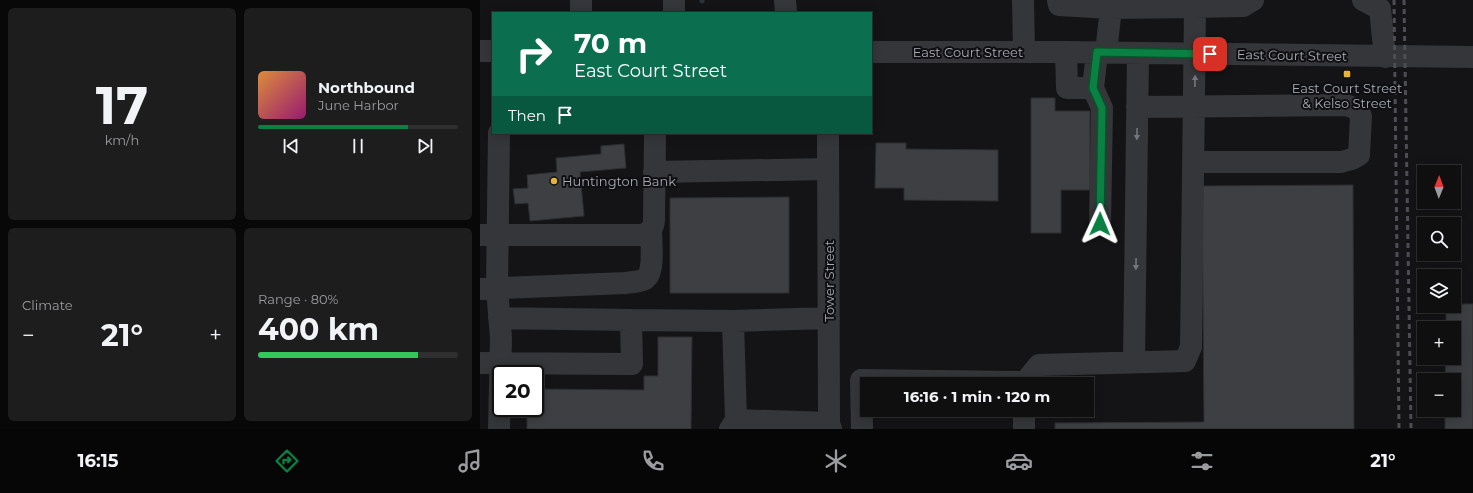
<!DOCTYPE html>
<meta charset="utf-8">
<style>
body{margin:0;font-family:Montserrat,sans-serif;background:#1d1d1e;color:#f1f3f6;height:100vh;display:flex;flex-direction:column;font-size:15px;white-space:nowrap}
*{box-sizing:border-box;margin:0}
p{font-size:13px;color:#9b9c9f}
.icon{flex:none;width:22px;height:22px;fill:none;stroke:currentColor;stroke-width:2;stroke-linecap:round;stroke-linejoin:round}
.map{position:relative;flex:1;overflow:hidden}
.panel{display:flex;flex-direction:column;gap:8px;padding:8px;background:#080809;width:480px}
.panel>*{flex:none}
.guide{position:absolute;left:12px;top:12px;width:380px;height:122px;border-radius:0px;box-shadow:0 2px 10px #0003,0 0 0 1px #2f2f30;background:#0b6e4f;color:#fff;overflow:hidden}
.needle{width:26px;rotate:1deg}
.buttons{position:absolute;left:937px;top:165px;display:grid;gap:8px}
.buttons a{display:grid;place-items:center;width:44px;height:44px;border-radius:0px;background:#0f0f10;box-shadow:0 2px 10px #0003,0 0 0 1px #2f2f30;font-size:20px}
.speed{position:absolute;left:12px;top:365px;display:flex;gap:8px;font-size:20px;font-weight:700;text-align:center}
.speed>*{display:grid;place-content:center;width:52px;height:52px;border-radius:50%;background:#0f0f10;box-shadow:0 2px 10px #0003,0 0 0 1px #2f2f30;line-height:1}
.speed .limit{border:2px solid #111;border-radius:6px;background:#fff;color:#111}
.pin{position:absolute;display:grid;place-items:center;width:34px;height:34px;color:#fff;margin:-17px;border-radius:8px;box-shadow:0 2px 6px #0006}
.me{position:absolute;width:44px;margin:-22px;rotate:1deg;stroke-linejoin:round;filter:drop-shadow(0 0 3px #0008)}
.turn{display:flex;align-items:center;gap:14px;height:84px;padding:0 16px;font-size:18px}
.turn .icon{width:52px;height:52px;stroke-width:2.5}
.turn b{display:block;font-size:28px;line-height:34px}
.then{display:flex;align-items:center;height:38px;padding:0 16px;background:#0003;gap:8px;font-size:15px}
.big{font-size:30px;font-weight:700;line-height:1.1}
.panel .card{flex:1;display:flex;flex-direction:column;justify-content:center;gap:6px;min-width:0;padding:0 14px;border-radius:6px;background:#1d1d1e}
.panel .dial{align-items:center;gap:0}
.dial b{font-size:52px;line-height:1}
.song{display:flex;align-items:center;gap:12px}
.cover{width:48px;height:48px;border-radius:6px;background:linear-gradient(135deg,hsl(30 70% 55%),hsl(320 70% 35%))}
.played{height:4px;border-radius:2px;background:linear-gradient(90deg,#0b8043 75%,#2f2f30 75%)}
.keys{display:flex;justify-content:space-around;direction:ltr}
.heat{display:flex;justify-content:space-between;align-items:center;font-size:22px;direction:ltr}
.charge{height:6px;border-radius:3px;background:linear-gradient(90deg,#34c759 80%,#2f2f30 0)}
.panel .tiles{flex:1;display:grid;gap:8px;grid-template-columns:repeat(2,1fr)}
.trip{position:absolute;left:380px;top:377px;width:234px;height:40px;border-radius:0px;background:#0f0f10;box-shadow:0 2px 10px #0003,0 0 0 1px #2f2f30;font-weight:700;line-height:40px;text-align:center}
.menu{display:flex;height:64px;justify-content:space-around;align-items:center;background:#060606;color:#9b9c9f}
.menu .icon{width:28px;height:28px}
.menu .current{color:#0b8043}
.menu b{font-size:18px;color:#f1f3f6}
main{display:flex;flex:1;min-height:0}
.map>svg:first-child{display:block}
</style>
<main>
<section class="panel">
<div class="tiles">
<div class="card dial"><b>17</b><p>km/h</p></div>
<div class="card">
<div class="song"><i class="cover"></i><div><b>Northbound</b><p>June Harbor</p></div></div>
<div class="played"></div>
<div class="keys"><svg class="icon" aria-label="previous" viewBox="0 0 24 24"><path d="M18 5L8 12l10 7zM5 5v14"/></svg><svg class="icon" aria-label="pause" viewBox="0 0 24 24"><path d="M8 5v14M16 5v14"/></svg><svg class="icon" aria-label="next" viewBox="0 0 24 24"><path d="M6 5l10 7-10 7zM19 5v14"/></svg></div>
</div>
<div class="card"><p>Climate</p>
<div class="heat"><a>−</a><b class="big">21°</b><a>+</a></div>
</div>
<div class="card"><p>Range · 80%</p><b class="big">400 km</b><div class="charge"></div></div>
</div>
</section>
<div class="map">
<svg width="993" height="429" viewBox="0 0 993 429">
<rect width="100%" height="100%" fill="#141416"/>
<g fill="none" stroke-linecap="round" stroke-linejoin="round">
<path stroke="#2b3239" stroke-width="5" d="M 222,0 L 222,1"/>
</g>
<path fill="#3e3f43" stroke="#2e2e31" d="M 551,98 L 575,98 L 575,111 L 610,111 L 610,190 L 581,190 L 581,233 L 551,233 Z
M 396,143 L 426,143 L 426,149 L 518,150 L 518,201 L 424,200 L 424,188 L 395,188 Z
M 144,144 L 146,168 L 100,172 L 104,216 L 50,221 L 48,203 L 35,204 L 33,189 L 48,188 L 47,175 L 77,172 L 76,158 L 121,154 L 121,146 Z
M 873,185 L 874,429 L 575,429 L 575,423 L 724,422 L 722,186 Z
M 309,197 L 309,293 L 190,293 L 190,198 Z
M 974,304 L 993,304 L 993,429 L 965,429 L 965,410 L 974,410 L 974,380 L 965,380 L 966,358 L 974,358 L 974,328 L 966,328 L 966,306 L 974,306 Z
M 178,337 L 212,337 L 211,429 L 47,429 L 47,408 L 55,408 L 55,389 L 164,390 L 164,376 L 178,376 Z"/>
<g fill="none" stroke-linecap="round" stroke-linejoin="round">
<path stroke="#35363a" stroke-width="22" d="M 194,0 L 194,13
M 305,0 L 306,13
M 543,0 L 544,51
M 883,0 L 900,9 L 905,57
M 715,7 L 763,6 L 773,0
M 101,13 L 101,0
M 0,51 L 13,51
M 391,52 L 581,52 L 993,57
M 586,52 L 587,88 L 613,88 L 617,52
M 626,52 L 631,8
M 613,88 L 622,108 L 620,224
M 657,107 L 866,105 L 877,109 L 881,116 L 879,155 L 872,159 L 861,162 L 713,162
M 19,133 L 17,288 L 21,338 L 19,429
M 348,133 L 349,423 L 351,429
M 174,172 L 348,169
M 0,235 L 162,235 C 170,232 173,229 174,221 L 175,133
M 0,289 L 146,283 C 151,282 160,282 165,279 C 175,273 171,242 171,230
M 151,320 L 253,321 L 349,318
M 253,321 L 256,420
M 654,362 L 658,53
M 0,363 L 152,364 L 151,320 L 19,318
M 545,384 L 545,382 L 559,365 L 705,361 L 711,347 L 715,7 L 631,8 L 579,5 L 578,0
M 250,429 L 256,420 L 349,423
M 382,429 L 381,380 L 545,382
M 544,429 L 544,410"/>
<path stroke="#4c4e53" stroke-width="3" stroke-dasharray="5 4" stroke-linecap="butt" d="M 914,0 L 919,429
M 924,0 L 931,429"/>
</g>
<defs><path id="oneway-solid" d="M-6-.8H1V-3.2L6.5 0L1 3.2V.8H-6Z"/></defs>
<g fill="#73767e">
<use href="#oneway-solid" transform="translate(715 81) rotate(-89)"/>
<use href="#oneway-solid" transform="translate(657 134) rotate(91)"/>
<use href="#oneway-solid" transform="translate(656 264) rotate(91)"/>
</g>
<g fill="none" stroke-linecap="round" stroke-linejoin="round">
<g stroke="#07532c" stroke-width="10">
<path id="route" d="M 620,224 L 622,108 L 613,88 L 617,52 L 730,54"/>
</g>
<use href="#route" stroke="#0b8043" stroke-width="7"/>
</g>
<g fill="#e7b33b" stroke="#0f0f11" stroke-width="1.5">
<rect x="863" y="70" width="8" height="8" rx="2"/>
<circle cx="74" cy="181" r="4"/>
</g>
<g text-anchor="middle" stroke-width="4" stroke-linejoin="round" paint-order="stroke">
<g font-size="13" fill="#a6aab5" stroke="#0f0f11">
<text x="488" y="57">East Court Street</text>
<text transform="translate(812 55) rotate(1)" y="5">East Court Street</text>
<text transform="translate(349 281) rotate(-90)" y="5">Tower Street</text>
</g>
<g font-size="13" fill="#a6aab5" stroke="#0f0f11">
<text x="867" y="93">East Court Street<tspan x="867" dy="15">&amp; Kelso Street</tspan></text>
<text x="82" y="186" text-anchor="start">Huntington Bank</text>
</g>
</g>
</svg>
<div class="buttons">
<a><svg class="needle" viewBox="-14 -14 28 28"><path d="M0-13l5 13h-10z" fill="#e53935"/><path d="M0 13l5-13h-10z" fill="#9b9c9f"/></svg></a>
<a><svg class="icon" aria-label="search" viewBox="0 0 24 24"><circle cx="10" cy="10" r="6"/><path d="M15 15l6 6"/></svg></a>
<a><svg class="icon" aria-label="layers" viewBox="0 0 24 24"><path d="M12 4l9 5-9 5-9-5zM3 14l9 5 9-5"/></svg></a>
<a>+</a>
<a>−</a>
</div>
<div class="speed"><div class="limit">20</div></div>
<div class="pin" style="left:730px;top:54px;background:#d93025"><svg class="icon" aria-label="arrive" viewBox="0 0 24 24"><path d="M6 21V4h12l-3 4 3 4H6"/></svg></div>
<svg class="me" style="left:620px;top:224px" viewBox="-20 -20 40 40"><path d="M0-17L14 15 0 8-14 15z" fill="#0b8043" stroke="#fff" stroke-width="4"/></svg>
<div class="trip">16:16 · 1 min · 120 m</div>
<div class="guide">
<div class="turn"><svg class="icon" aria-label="right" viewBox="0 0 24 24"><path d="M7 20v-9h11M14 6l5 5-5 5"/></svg><div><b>70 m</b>East Court Street</div></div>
<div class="then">Then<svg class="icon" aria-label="arrive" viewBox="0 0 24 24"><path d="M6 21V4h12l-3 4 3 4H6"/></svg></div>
</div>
</div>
</main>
<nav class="menu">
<b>16:15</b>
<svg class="icon current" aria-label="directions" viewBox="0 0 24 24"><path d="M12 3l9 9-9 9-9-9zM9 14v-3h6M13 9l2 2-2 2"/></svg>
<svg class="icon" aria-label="music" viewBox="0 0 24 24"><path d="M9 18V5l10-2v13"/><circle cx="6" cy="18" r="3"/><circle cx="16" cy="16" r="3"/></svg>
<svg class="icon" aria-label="phone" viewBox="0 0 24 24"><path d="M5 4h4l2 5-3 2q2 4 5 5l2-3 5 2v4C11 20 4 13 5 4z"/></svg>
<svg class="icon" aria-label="climate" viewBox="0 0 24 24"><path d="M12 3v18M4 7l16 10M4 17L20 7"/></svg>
<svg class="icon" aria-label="car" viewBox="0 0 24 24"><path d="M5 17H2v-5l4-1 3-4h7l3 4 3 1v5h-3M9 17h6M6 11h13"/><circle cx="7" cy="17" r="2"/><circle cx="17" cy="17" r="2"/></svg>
<svg class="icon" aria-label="filters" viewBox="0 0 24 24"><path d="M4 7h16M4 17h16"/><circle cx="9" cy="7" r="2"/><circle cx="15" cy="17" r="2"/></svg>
<b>21°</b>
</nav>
